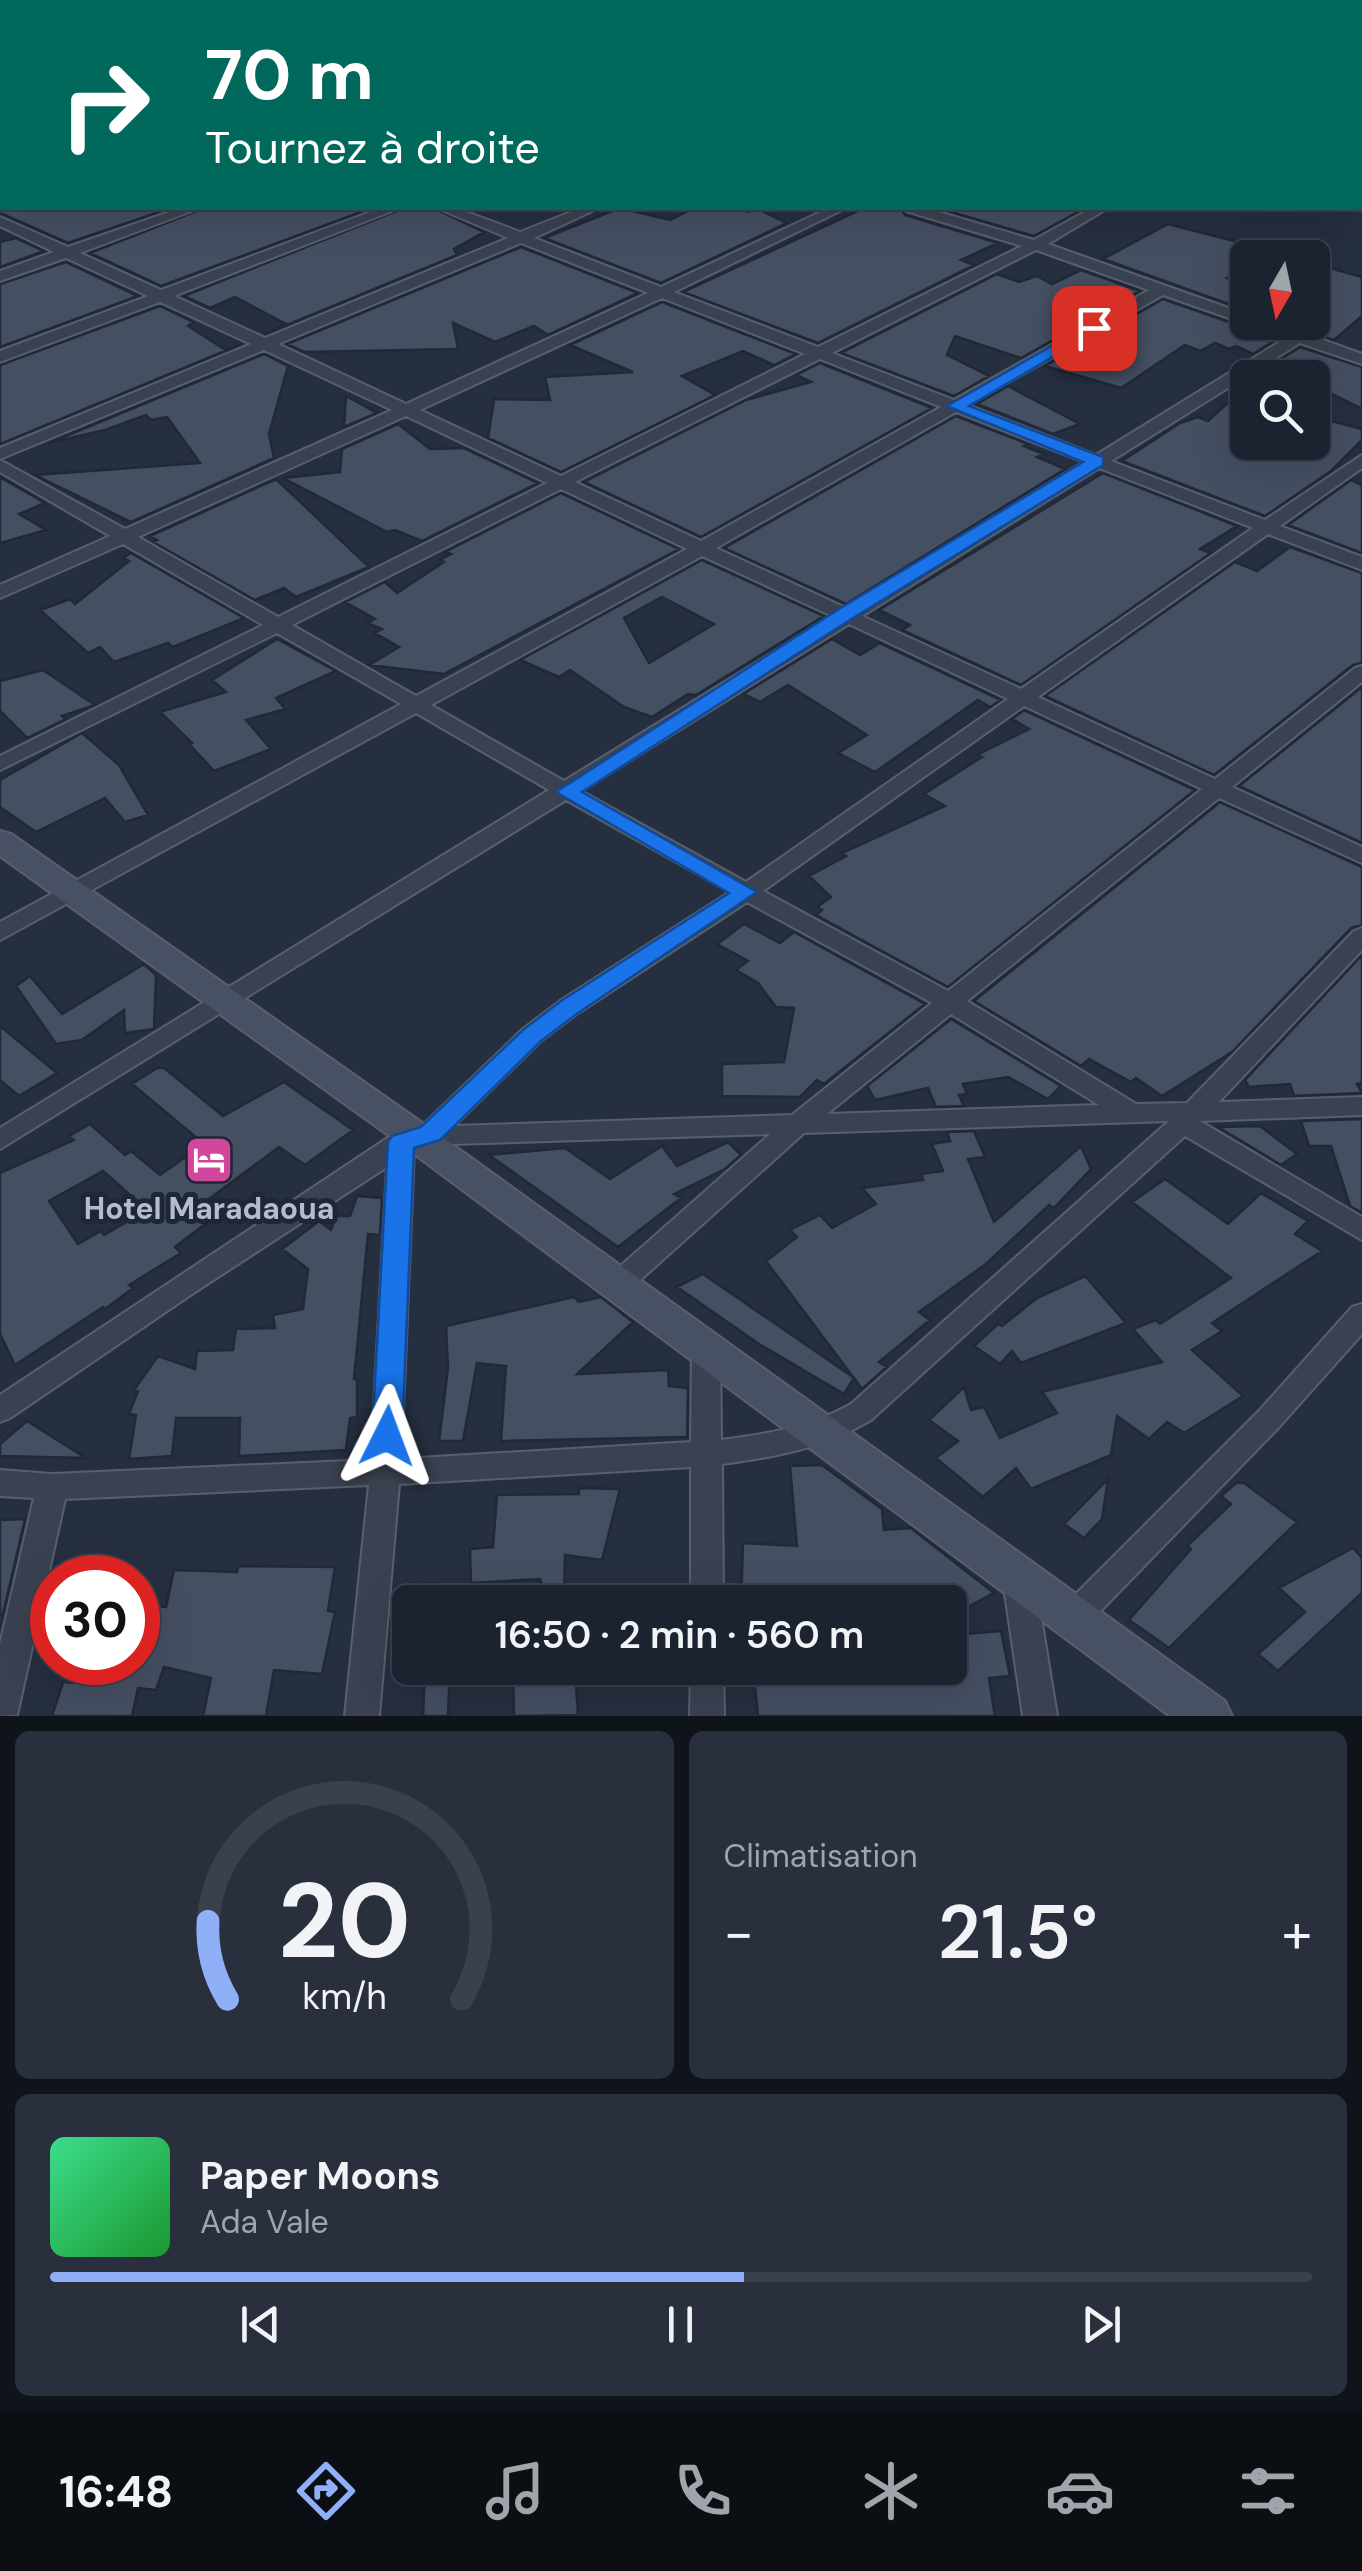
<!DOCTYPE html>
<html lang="fr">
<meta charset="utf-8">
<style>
body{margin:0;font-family:"DM Sans",sans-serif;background:#292f3c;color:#f1f3f6;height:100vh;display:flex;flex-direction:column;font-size:38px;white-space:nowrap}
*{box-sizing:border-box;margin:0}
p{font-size:32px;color:#a0a4ab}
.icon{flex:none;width:55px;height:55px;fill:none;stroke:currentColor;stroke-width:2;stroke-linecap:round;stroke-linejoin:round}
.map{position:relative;height:1716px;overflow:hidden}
.details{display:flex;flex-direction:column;gap:15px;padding:15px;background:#0f131a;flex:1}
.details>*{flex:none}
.top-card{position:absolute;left:0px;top:0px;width:1362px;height:210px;box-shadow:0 10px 40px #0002,0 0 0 2px #3a404c;background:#00695c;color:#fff;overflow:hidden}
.needle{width:65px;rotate:189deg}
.tools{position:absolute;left:1230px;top:240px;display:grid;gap:20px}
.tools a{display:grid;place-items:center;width:100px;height:100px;border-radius:15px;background:#1c2330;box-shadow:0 10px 40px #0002,0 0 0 2px #3a404c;font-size:50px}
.speed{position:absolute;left:30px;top:1555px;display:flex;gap:20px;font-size:50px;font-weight:700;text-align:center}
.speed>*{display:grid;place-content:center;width:130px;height:130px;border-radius:50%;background:#1c2330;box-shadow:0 10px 40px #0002,0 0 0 2px #3a404c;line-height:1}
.speed .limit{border:15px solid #d22;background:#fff;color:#111}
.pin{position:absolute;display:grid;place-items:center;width:85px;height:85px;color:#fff;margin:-42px;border-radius:20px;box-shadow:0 5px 15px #0006}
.me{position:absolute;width:110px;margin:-55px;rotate:3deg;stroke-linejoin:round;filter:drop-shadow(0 0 8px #0008)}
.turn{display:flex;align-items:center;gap:35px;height:210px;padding:0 40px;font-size:45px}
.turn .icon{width:130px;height:130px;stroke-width:2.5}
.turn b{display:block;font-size:70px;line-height:85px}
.big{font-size:75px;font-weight:600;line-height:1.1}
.details .card{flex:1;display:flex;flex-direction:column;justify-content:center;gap:15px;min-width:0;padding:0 35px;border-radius:15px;background:#292f3c}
.details .dial{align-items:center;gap:0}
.dial svg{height:260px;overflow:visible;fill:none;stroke:#3a404c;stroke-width:7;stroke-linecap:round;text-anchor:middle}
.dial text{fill:#f1f3f6;stroke:none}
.song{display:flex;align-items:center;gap:30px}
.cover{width:120px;height:120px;border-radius:15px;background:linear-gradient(135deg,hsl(150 70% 55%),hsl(130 70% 35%))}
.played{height:10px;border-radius:5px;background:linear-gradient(90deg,#8faff7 55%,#3a404c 55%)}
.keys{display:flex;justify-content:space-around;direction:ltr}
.heat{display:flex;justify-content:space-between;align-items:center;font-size:55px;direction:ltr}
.details .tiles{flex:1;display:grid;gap:15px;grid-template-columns:1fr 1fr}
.card:last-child{grid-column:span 2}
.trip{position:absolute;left:392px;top:1585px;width:575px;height:100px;border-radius:15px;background:#1c2330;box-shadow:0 10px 40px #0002,0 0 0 2px #3a404c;font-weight:600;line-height:100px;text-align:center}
.tabs{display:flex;height:160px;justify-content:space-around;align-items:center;background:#0b0e13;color:#a0a4ab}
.tabs .icon{width:70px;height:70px}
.tabs .on{color:#8faff7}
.tabs b{font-size:45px;color:#f1f3f6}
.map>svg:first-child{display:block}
</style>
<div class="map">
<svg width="1362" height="1716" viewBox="0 0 1362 1716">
<rect width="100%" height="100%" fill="#262f40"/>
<path fill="#454f62" stroke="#212837" stroke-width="2.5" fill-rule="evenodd" d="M 0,208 L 171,208 L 68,243 L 0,213 Z
M 204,208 L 372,208 L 161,286 L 90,253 Z
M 404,208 L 434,208 L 484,232 L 454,249 L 457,255 L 265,334 L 286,324 L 235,297 L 210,308 L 184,296 Z
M 620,208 L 670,220 L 694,208 L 742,208 L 748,212 L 758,209 L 787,223 L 661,283 L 544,238 Z
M 864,208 L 900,208 L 905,215 L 998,243 L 961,260 L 974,265 L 818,343 L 683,292 Z
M 937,208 L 1085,208 L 1034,236 Z
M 1168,224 L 1269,250 L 1257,258 L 1248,258 L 1248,264 L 1227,278 L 1248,285 L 1248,311 L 1103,259 Z
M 16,238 L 44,251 L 0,267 L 0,242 Z
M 521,247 L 638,293 L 548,335 L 534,326 L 495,342 L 453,323 L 458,349 L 304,352 L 287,344 Z
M 66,262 L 138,296 L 0,347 L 0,284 Z
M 1312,263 L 1362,277 L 1362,316 L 1334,340 L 1306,330 L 1312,324 Z
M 1081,270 L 1140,291 L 1021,358 L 955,336 L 947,355 L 989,376 L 954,396 L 841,353 L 997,274 L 1019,282 L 1037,276 L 1052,284 Z
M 1163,299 L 1277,339 L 1253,354 L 1236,346 L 1229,349 L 1215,343 L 1200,351 L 1185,345 L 1121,388 L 1045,366 Z
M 662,302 L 796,354 L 774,365 L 743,351 L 682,376 L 715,395 L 561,472 L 488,438 L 494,399 L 550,400 L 545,377 L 633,372 L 570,345 Z
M 160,306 L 193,322 L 188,326 L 226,350 L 242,344 L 0,444 L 0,365 Z
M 1300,347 L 1362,367 L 1362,409 L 1312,384 L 1312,378 L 1299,378 L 1273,364 Z
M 264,354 L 288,366 L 269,434 L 274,458 L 131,522 L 35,475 L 200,463 L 167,417 L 151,420 L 146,415 L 105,430 L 49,443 Z
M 820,363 L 932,408 L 701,537 L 584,482 L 746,400 L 811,382 L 796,375 Z
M 1248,384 L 1248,442 L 1312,442 L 1312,416 L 1362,429 L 1362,440 L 1331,471 L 1265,516 L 1122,461 L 1180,423 L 1198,417 L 1208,421 Z
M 1008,386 L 1080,424 L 1053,434 L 977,404 Z
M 346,396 L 377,413 L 344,427 Z
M 956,416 L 1028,444 L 1024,446 L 1044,454 L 1037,457 L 1065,469 L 846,604 L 724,548 Z
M 398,424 L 430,449 L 464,448 L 538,483 L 422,541 L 395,530 L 387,532 L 283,478 L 340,472 L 342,449 Z
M 1103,473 L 1237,526 L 1200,549 L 1211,553 L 1021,685 L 902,630 L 910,625 L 879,610 Z
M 0,477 L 45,503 L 19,514 L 46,530 L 0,543 Z
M 276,479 L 369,567 L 296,597 L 284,588 L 255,600 L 153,542 L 157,540 L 150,536 Z
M 1351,480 L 1362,485 L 1362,553 L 1288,525 Z
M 561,493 L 679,549 L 444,674 L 369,665 L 399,647 L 375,633 L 382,629 L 367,623 L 375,619 L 345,602 L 385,582 L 397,593 L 444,562 L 440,560 L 451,554 L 445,552 Z
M 1290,547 L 1362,573 L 1362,663 L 1353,665 L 1214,775 L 1045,696 L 1235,562 L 1257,571 Z
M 131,553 L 244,618 L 173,647 L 168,643 L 114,662 L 100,647 L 88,653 L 40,610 L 70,599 L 75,604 L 129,561 L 123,558 Z
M 702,560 L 824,616 L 696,695 L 688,694 L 652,717 L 624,707 L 570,670 L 559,677 L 520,660 ZM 662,597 L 714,624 L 649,663 L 624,618 Z
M 277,639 L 336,671 L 276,698 L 285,709 L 246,720 L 271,749 L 214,771 L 189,744 L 192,743 L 160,712 L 226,692 L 212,680 Z
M 832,639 L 860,655 L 880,643 L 1001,700 L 990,707 L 978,700 L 875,772 L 838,753 L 867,735 L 788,685 L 760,702 L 743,694 Z
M 43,670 L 95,705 L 62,716 L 66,719 L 27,738 L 0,711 L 0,681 Z
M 1362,687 L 1362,843 L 1239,786 Z
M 1024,710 L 1195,790 L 948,987 L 816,915 L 822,910 L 817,907 L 831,897 L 809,876 L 846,856 L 842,853 L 945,806 L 924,794 L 982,757 L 977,755 L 1029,729 L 1012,719 Z
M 82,733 L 119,765 L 148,815 L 125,822 L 105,798 L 36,832 L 0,807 L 0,780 Z
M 1220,802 L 1362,867 L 1362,925 L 1351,928 L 1232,1052 L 1162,1096 L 1136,1078 L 1131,1082 L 1089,1059 L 1081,1066 L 974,1001 Z
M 744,924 L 780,943 L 794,932 L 925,1004 L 824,1084 L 817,1080 L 800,1097 L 722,1096 L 722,1064 L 784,1062 L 794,1008 L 776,1007 L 758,983 L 736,970 L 748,961 L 717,944 Z
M 1362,955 L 1362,1083 L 1357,1084 L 1362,1093 L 1294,1096 L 1290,1084 L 1249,1087 L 1245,1080 Z
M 144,964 L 156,975 L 154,1029 L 125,1033 L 124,1010 L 82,1040 L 56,1044 L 16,986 L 30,976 L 62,1014 Z
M 951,1019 L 1061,1086 L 1048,1099 L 1008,1077 L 963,1084 L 967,1094 L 959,1095 L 964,1106 L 936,1107 L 928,1088 L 875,1100 L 867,1086 Z
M 0,1026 L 57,1073 L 19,1096 L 0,1080 Z
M 157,1068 L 164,1068 L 223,1116 L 284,1082 L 353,1130 L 305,1165 L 279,1147 L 209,1199 L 225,1209 L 175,1247 L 181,1253 L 129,1285 L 133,1288 L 105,1309 L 103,1307 L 15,1365 L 0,1334 L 0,1173 L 74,1140 L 69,1136 L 90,1124 L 125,1155 L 131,1151 L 160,1175 L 204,1144 L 132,1084 ZM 103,1171 L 147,1210 L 104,1235 L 101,1231 L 78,1244 L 49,1201 Z
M 1362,1119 L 1362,1213 L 1350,1206 L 1331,1146 L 1309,1146 L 1301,1121 Z
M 1260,1126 L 1297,1154 L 1281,1165 L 1218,1127 Z
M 974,1131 L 985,1157 L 968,1159 L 994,1222 L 1081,1146 L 1091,1169 L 1054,1208 L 1049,1205 L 986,1264 L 919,1312 L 930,1320 L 879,1362 L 887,1367 L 862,1389 L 854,1378 L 844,1394 L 759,1344 L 677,1287 L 703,1274 L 853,1377 L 766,1261 L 797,1237 L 790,1230 L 820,1215 L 832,1228 L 876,1204 L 862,1188 L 923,1180 L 921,1174 L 943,1171 L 932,1144 L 950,1141 L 947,1132 Z
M 728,1142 L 741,1155 L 725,1169 L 674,1194 L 681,1198 L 618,1247 L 489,1155 L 565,1148 L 610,1179 L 662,1146 L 677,1166 Z
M 1165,1179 L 1228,1224 L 1261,1193 L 1308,1221 L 1295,1234 L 1322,1251 L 1212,1323 L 1222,1331 L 1192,1350 L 1243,1396 L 1184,1433 L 1167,1422 L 1149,1439 L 1117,1416 L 1111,1455 L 1031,1489 L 1016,1468 L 983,1497 L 936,1458 L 958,1441 L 929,1420 L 964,1387 L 971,1410 L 984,1407 L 1000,1438 L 1057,1413 L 1042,1392 L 1162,1362 L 1133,1329 L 1156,1320 L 1160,1324 L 1231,1278 L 1132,1202 Z
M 357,1196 L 382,1198 L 380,1235 L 368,1234 L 354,1379 L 357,1379 L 357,1417 L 350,1418 L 346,1450 L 239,1456 L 240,1418 L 176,1418 L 172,1456 L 129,1459 L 136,1415 L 129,1414 L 138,1391 L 134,1390 L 158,1356 L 195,1369 L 197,1351 L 233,1350 L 236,1329 L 275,1328 L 273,1315 L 303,1309 L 308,1269 L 282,1249 L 319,1221 L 331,1230 L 336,1216 L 350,1216 Z
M 1085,1276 L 1126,1323 L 1021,1363 L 1012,1351 L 1000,1364 L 974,1346 L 998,1324 L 1002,1326 L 1037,1298 Z
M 574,1297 L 579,1302 L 601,1297 L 633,1322 L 577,1374 L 668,1370 L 669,1386 L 688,1388 L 687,1437 L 501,1441 L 506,1366 L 477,1363 L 463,1441 L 439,1441 L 448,1368 L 446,1326 Z
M 27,1421 L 86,1458 L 0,1456 L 0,1444 Z
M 822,1465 L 882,1509 L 884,1530 L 911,1528 L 994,1593 L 952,1615 L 950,1602 L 936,1602 L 925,1593 L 903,1602 L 741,1602 L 743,1543 L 797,1546 L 790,1466 Z
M 1108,1479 L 1102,1519 L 1084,1538 L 1064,1524 Z
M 1236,1483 L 1244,1483 L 1297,1522 L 1169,1648 L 1129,1620 L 1191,1549 L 1187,1546 L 1231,1504 L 1221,1496 Z
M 579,1488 L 620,1489 L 602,1560 L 565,1555 L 564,1602 L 547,1602 L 540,1579 L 471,1583 L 470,1549 L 493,1547 L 497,1495 L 579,1494 Z
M 25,1519 L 3,1614 L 0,1614 L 0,1520 Z
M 1353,1548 L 1362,1558 L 1362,1593 L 1278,1671 L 1258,1654 L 1305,1612 L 1279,1588 Z
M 238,1566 L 335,1567 L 328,1611 L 335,1612 L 322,1674 L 274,1670 L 266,1716 L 203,1716 L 211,1678 L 164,1667 L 156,1690 L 138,1688 L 132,1716 L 52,1716 L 63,1682 L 73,1683 L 79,1662 L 138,1662 L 138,1614 L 142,1604 L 166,1607 L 174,1570 L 237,1572 Z
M 1001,1631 L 1010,1676 L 989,1678 L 995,1716 L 758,1716 L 753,1668 L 950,1668 L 950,1635 Z
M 450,1668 L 448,1716 L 423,1716 L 425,1669 Z
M 513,1668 L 575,1668 L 578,1715 L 514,1716 Z"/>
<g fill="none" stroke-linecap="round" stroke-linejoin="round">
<g stroke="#585f6d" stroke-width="4">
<path id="street" d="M 258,0 L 275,0 L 276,2 L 260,2 Z
M 455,0 L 470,0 L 471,2 L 457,2 Z
M 0,33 L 2,34 L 2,42 L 0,41 Z
M 0,70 L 2,70 L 2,78 L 0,78 Z
M 0,128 L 2,128 L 2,136 L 0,136 Z
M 181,208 L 200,208 L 80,253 L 161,290 L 381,208 L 400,208 L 174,296 L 265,338 L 508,238 L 437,208 L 456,208 L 520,232 L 581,208 L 599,208 L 534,238 L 661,287 L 829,208 L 846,208 L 674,292 L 818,347 L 1022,246 L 906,211 L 904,208 L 925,208 L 1034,240 L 1092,208 L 1108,208 L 1048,244 L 1248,315 L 1248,322 L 1273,322 L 1362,354 L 1362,364 L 1300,343 L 1111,461 L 1265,520 L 1362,455 L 1362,468 L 1280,526 L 1362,557 L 1362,570 L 1268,534 L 1038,697 L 1215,779 L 1355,668 L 1362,666 L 1362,682 L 1232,787 L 1362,847 L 1362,863 L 1219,798 L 967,1001 L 1136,1104 L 1187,1103 L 1354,931 L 1362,928 L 1362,950 L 1219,1102 L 1362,1097 L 1362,1115 L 1200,1121 L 1362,1217 L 1362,1240 L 1185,1136 L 871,1420 C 825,1448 775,1457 722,1464 L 723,1602 L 691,1602 L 691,1467 L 399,1484 L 379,1716 L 345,1716 L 369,1485 L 65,1499 L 17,1715 L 0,1716 L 0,1644 L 34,1498 L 0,1496 L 0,1470 L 52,1474 L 371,1460 L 387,1167 L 192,1294 L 10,1418 L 0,1422 L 0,1395 L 392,1135 L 421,1127 L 523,1029 L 560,1001 L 730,892 L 566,800 L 0,1149 L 0,1128 L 549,790 L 416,713 L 0,940 L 0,922 L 401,704 L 277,633 L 0,770 L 0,756 L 263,625 L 123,544 L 0,598 L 0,585 L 110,536 L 0,472 L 0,460 L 125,529 L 392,410 L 264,350 L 0,459 L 0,448 L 251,344 L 160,302 L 0,362 L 0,351 L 148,296 L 66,258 L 0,281 L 0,271 L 54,252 L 0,226 L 0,217 L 68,247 ZM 521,243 L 648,293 L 406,404 L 278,344 ZM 1036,250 L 1149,290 L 954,400 L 832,353 ZM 1163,295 L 1286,338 L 1096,455 L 968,405 ZM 662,298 L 805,354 L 561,476 L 420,410 ZM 820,359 L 941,407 L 701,541 L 575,482 ZM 956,412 L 1084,462 L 846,608 L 716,548 ZM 406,416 L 547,483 L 278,617 L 138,537 ZM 1099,468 L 1253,528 L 1021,689 L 862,616 ZM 561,489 L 687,549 L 416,696 L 292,625 ZM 702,556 L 832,616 L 564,781 L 431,705 ZM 849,624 L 1008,699 L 746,882 L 581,791 ZM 1024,706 L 1202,789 L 948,991 L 763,891 ZM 747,902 L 932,1003 L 792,1115 L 454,1126 L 541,1041 L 578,1013 ZM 951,1014 L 1099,1105 L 827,1114 ZM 1169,1121 L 851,1404 C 810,1427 768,1434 721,1440 L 720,1348 L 716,1340 L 706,1337 L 696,1340 L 692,1348 L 691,1442 L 401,1459 L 414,1149 L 420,1145 L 770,1134 L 608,1277 L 604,1284 L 608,1291 L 618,1295 L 628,1291 L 804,1133 Z
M 1362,1304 L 1362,1334 L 1279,1427 L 1084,1628 L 1073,1632 L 1062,1628 L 1057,1618 L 1062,1608 L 1259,1411 L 1352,1307 Z
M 1019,1566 L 1030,1570 L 1035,1580 L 1057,1716 L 1023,1716 L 1003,1580 L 1008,1570 Z
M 691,1668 L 723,1668 L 724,1716 L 690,1716 Z"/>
</g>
<g stroke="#585f6d" stroke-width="4">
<path id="secondary" d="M 0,831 L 11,834 L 428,1127 L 1225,1701 L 1232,1716 L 1170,1716 L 402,1145 L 0,856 Z"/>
</g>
<use href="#street" fill="#3a4150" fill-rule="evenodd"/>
<use href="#secondary" fill="#485063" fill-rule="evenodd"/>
</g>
<path fill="#1a73e8" stroke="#114b97" stroke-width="2.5" d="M 1088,325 L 1102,328 L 969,406 L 1103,457 L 1103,465 L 853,618 L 582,792 L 757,892 L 578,1013 L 541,1041 L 440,1140 L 414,1148 L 402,1436 L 398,1445 L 387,1449 L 376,1445 L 372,1436 L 388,1142 L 392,1136 L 421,1127 L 523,1030 L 561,1001 L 729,893 L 556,792 L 839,609 L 1083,462 L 947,406 Z"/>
<defs>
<g id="hotel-square" transform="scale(2.5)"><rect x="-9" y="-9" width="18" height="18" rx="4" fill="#d1479c" stroke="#1f2635"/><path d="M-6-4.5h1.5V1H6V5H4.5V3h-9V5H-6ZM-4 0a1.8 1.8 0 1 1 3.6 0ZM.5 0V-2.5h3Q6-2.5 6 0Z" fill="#fff"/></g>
</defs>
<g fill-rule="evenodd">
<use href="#hotel-square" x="209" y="1160"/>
</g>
<g text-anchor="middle" stroke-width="10" stroke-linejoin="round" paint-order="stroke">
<g font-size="30" font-weight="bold" fill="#b6bdca" stroke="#1f2635">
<text x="209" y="1219">Hotel Maradaoua</text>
</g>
</g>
</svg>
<div class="tools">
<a><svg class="needle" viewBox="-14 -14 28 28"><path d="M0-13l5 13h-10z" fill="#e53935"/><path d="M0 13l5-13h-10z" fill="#a0a4ab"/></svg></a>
<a><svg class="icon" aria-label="search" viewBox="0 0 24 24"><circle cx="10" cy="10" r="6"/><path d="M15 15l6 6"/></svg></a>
</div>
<div class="speed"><div class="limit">30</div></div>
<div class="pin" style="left:1094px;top:328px;background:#d93025"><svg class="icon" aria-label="arrive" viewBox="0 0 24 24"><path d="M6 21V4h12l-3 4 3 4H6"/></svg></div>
<svg class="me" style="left:387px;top:1436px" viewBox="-20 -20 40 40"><path d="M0-17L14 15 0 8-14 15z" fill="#1a73e8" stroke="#fff" stroke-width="4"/></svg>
<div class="trip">16:50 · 2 min · 560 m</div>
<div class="top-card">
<div class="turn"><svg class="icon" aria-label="right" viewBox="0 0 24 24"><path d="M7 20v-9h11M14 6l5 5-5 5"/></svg><div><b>70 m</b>Tournez à droite</div></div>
</div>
</div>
<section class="details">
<div class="tiles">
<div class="card dial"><svg viewBox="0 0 100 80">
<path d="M14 69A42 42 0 1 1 86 69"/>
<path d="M14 69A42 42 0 0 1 8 45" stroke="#8faff7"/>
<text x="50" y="56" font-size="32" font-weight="700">20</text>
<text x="50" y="72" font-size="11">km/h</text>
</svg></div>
<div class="card"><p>Climatisation</p>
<div class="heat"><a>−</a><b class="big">21.5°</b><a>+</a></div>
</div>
<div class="card">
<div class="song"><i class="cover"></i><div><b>Paper Moons</b><p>Ada Vale</p></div></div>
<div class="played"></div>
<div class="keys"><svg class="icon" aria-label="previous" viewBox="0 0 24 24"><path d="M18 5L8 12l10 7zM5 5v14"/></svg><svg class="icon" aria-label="pause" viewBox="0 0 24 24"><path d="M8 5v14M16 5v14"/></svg><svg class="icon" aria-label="next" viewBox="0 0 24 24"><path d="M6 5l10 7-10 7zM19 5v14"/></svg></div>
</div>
</div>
</section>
<nav class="tabs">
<b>16:48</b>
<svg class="icon on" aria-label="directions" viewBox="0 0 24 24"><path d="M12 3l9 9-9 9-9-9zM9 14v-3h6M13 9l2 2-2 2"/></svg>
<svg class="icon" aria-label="music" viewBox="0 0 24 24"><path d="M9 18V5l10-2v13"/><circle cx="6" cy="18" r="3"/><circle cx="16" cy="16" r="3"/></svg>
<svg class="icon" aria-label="phone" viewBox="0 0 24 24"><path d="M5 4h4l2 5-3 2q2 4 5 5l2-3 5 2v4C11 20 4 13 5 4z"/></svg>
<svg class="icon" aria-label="climate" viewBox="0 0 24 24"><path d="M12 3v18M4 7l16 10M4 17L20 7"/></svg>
<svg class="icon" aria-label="car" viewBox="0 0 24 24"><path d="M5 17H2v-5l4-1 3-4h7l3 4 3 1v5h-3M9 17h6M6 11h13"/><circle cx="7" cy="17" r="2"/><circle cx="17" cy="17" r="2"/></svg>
<svg class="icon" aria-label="filters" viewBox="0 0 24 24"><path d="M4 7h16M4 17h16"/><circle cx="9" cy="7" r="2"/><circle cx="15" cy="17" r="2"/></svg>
</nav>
